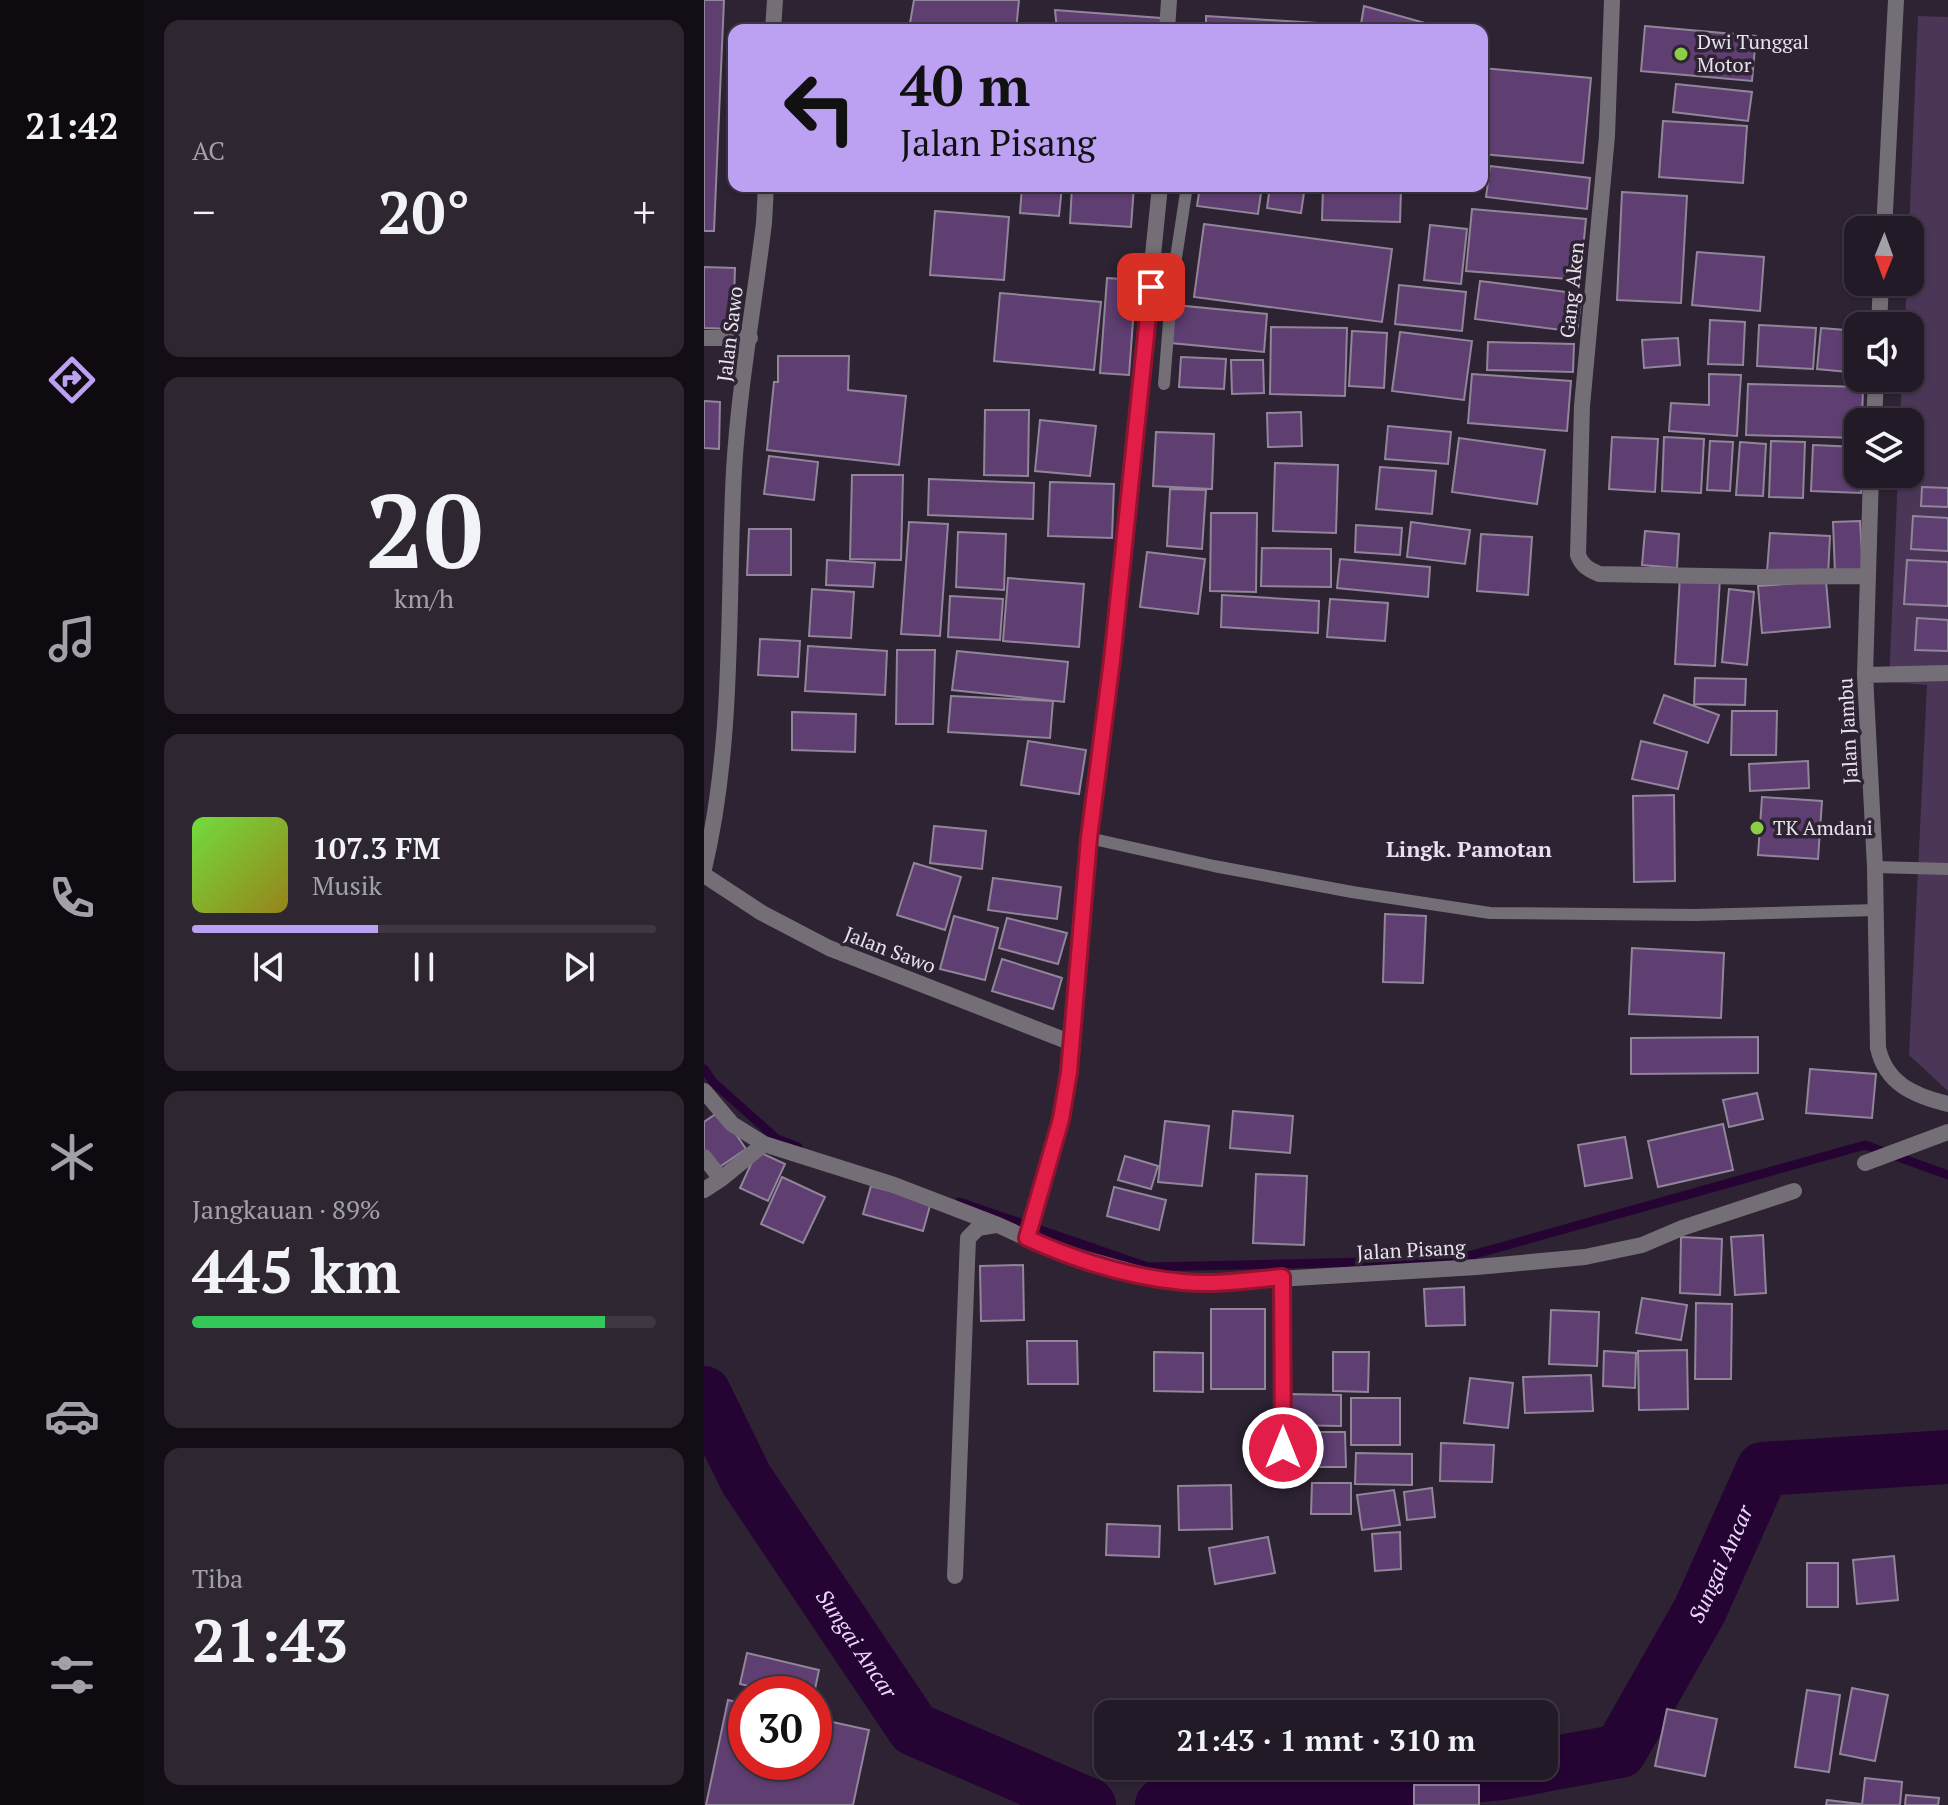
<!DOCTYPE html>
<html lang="id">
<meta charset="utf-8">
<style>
body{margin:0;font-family:"PT Serif",serif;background:#2e2732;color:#f1f3f6;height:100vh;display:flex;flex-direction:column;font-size:30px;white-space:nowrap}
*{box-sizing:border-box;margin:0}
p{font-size:26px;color:#a2a1a7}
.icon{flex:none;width:44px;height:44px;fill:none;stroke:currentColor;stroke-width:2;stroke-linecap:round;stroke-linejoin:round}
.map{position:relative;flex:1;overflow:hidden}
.side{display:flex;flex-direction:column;gap:20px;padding:20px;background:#130e15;width:560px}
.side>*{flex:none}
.top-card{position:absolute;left:24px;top:24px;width:760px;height:168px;border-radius:16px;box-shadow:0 2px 6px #0004,0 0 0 2px #3f3843;background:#bca0f2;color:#111;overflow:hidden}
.needle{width:52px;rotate:181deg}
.fabs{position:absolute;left:1140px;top:216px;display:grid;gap:16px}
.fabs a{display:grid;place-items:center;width:80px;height:80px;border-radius:16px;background:#221a26;box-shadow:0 2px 6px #0004,0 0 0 2px #3f3843;font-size:40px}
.speed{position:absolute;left:24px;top:1676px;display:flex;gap:16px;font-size:40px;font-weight:700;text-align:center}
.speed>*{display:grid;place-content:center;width:104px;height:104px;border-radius:50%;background:#221a26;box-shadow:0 2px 6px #0004,0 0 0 2px #3f3843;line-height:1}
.speed .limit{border:12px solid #d22;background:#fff;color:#111}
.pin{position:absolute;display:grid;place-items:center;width:68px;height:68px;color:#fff;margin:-34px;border-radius:16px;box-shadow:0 4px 12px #0006}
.me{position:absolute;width:88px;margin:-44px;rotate:0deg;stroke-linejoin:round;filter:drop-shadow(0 0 6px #0008)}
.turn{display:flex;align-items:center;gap:28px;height:168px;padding:0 40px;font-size:36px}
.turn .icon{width:104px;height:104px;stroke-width:2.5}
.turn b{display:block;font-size:56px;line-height:68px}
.big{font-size:60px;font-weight:800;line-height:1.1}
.side .tile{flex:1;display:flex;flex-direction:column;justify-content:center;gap:12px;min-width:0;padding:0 28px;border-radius:16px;background:#2e2732}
.side .dial{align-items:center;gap:0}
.dial b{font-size:104px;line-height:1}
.song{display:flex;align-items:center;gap:24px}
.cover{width:96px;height:96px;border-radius:12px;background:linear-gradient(135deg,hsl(100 70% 55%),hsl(50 70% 35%))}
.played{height:8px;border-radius:4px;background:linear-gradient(90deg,#bca0f2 40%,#3f3843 40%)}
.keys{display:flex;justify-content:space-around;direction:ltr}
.heat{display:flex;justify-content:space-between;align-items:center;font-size:44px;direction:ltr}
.charge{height:12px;border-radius:6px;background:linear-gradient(90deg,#34c759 89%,#3f3843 0)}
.trip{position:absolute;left:390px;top:1700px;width:464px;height:80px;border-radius:16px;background:#221a26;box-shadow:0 2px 6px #0004,0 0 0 2px #3f3843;font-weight:800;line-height:80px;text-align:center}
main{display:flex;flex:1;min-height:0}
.tab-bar{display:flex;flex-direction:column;width:144px;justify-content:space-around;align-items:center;background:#0e0a0f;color:#a2a1a7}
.tab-bar .icon{width:56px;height:56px}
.tab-bar .active{color:#bca0f2}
.tab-bar b{font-size:36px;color:#f1f3f6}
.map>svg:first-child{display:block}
</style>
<main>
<nav class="tab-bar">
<b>21:42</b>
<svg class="icon active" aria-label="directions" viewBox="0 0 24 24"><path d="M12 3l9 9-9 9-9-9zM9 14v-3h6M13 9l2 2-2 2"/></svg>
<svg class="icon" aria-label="music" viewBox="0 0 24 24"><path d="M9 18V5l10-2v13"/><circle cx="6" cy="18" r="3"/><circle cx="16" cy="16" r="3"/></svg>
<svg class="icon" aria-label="phone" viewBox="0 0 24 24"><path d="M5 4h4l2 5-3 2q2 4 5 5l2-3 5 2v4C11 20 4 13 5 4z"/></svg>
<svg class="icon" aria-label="climate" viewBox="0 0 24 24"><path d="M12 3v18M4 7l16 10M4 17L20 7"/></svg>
<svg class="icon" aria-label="car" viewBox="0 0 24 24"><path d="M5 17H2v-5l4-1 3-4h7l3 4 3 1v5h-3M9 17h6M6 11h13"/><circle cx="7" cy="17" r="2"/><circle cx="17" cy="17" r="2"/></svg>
<svg class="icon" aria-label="filters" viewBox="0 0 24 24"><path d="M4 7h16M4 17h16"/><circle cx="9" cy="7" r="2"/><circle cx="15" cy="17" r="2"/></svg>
</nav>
<section class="side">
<div class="tile"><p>AC</p>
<div class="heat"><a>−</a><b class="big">20°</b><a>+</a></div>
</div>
<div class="tile dial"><b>20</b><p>km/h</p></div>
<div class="tile">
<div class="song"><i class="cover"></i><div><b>107.3 FM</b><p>Musik</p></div></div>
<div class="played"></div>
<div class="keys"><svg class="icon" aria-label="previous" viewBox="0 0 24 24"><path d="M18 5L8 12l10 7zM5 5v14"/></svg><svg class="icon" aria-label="pause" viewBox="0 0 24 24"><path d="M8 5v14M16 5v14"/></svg><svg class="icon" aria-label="next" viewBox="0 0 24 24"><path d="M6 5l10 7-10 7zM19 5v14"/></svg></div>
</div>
<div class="tile"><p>Jangkauan · 89%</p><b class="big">445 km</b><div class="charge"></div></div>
<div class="tile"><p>Tiba</p><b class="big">21:43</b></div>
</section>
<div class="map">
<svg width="1244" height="1805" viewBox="0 0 1244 1805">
<rect width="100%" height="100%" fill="#2d2333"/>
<path fill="#4b3658" d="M 1214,16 L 1244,17 L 1244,1091 L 1205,1055 L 1223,685 L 1185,682 L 1194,474 L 1206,474 L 1206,422 L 1196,422 L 1198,378 L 1206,378 L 1206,326 L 1201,326 L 1203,282 L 1206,282 L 1205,230 Z"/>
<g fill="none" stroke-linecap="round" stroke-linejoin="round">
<path stroke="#250434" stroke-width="9" d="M 0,1069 L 9,1082 L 73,1139 L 94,1147
M 255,1202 L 444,1267 L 750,1260 L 1161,1145 L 1244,1175"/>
<g stroke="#250434" stroke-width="54">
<path id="s1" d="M 0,1393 L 42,1479 L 210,1729 L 385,1805"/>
<path id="s2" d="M 840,1765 L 916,1751 L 996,1610 L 1059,1469 L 1244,1457"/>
<path d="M 458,1805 L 798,1773 L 836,1766"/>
</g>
</g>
<path fill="#5f3e72" stroke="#918599" stroke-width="2" d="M 0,0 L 20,0 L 10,231 L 0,231 Z
M 210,0 L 315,0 L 312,30 L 275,30 L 206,23 Z
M 660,6 L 721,23 L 721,30 L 656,30 Z
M 351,10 L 457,18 L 457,30 L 353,30 Z
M 502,16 L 613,23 L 613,30 L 502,30 Z
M 349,26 L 350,30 L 317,30 L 317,28 Z
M 941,26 L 1052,36 L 1048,81 L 937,71 Z
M 778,68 L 887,78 L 879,163 L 778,154 Z
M 972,84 L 1048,92 L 1044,121 L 969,112 Z
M 959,121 L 1043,126 L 1039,183 L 955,177 Z
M 786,166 L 886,178 L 883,209 L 782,197 Z
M 318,186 L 358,186 L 355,216 L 316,213 Z
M 368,186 L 430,186 L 427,227 L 366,223 Z
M 496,186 L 558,186 L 554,214 L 493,206 Z
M 566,186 L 601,186 L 597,213 L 563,208 Z
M 619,186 L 697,189 L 696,222 L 618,220 Z
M 918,192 L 983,196 L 977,303 L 913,300 Z
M 768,209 L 882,219 L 876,280 L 762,271 Z
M 231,211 L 305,217 L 300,280 L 226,275 Z
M 500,224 L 688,249 L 678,322 L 490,297 Z
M 726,225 L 763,229 L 757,284 L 720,280 Z
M 993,252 L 1060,257 L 1056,311 L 988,305 Z
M 0,267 L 31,268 L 29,329 L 0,328 Z
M 403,278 L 432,280 L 425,375 L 396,373 Z
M 776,281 L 878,294 L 873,332 L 771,319 Z
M 695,285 L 762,292 L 758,331 L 691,324 Z
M 296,293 L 397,302 L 390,370 L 290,361 Z
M 471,305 L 563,314 L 560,352 L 467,343 Z
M 1006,320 L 1041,322 L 1039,365 L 1004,364 Z
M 1055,325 L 1112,328 L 1109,369 L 1053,366 Z
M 567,327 L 643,328 L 641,396 L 566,394 Z
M 1117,328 L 1154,331 L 1154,373 L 1113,369 Z
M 648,331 L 683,333 L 680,388 L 645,386 Z
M 696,332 L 768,341 L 760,400 L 688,391 Z
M 974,338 L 976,365 L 940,368 L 938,340 Z
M 784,342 L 870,344 L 869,372 L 783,370 Z
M 74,356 L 145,356 L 144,390 L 202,396 L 195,465 L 63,450 L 70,382 L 74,382 Z
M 477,357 L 522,359 L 520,389 L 475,387 Z
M 527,360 L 559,360 L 560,393 L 528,394 Z
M 768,374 L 867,381 L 863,431 L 764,423 Z
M 1005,374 L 1037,375 L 1033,436 L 965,431 L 967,403 L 1005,405 Z
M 1044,384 L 1159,387 L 1158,422 L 1154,422 L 1154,438 L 1042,435 Z
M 0,401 L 16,402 L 15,449 L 0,448 Z
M 281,410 L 325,410 L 324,476 L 280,475 Z
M 597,412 L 598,446 L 564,447 L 563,413 Z
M 336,420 L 392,426 L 386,476 L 331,471 Z
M 684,426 L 747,432 L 744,464 L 681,459 Z
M 452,432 L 510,434 L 508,489 L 449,486 Z
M 908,437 L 954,439 L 951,492 L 905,489 Z
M 960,437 L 1000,439 L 997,493 L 958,491 Z
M 755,438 L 841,450 L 833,504 L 748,492 Z
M 1006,441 L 1029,442 L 1026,491 L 1003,490 Z
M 1067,441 L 1101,442 L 1099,498 L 1065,497 Z
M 1036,442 L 1062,444 L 1059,496 L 1032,495 Z
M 1109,445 L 1154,447 L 1154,474 L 1158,474 L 1157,493 L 1107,491 Z
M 65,456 L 114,462 L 110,500 L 60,494 Z
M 571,463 L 634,465 L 632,533 L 569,531 Z
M 676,467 L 732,471 L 728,514 L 672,509 Z
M 148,475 L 199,475 L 197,560 L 146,559 Z
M 225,479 L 330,483 L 329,519 L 224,515 Z
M 346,482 L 410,484 L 408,538 L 344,536 Z
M 1218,487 L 1244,488 L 1244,507 L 1217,506 Z
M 466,489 L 502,490 L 498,549 L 463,546 Z
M 507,513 L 553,513 L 552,592 L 506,591 Z
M 1209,516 L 1244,518 L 1244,551 L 1207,549 Z
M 1156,521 L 1159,572 L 1131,573 L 1129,522 Z
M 205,522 L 244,524 L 236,636 L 197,634 Z
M 707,522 L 766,530 L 761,564 L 703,557 Z
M 652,525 L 698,528 L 696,555 L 651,552 Z
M 45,529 L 87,529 L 87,575 L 43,575 Z
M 941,531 L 975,534 L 973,568 L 938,565 Z
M 254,532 L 302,534 L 300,590 L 252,587 Z
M 1066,533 L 1126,536 L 1124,576 L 1063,572 Z
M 777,534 L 828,537 L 824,595 L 773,591 Z
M 558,548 L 627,549 L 627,587 L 557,586 Z
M 443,552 L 501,559 L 494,614 L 436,607 Z
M 636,559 L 726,567 L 724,597 L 633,588 Z
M 123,560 L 171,563 L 169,587 L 122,585 Z
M 1203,560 L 1244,562 L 1244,606 L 1200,604 Z
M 976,576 L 1016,578 L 1011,666 L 971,664 Z
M 304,578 L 380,584 L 375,647 L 299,641 Z
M 1122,581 L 1126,627 L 1058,633 L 1054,586 Z
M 108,589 L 150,592 L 147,638 L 105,636 Z
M 1025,589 L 1050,592 L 1043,665 L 1018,662 Z
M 518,595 L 615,601 L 614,633 L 517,627 Z
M 246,596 L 299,599 L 296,640 L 244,637 Z
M 626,599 L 684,603 L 681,641 L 623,637 Z
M 1213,618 L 1244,620 L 1244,651 L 1211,650 Z
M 56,639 L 96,641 L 94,677 L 54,675 Z
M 104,646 L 183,651 L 181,695 L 101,691 Z
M 193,650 L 231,650 L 229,724 L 192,724 Z
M 253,651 L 364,662 L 360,702 L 248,690 Z
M 991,678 L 1042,679 L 1041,705 L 990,704 Z
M 960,695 L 1015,715 L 1004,743 L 950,723 Z
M 247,696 L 349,701 L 346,738 L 244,732 Z
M 1028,711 L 1073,711 L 1072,755 L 1027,755 Z
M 88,712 L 152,714 L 151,752 L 88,750 Z
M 324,741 L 382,750 L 375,794 L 317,785 Z
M 937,741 L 983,752 L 974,789 L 928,779 Z
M 1104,761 L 1105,788 L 1046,791 L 1045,764 Z
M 970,795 L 971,881 L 930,882 L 929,796 Z
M 1058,797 L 1118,801 L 1114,859 L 1054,855 Z
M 230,826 L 282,831 L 278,869 L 226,863 Z
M 210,863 L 257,877 L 241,930 L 193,915 Z
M 289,878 L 357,887 L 353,919 L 284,910 Z
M 681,914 L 722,916 L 719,983 L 679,982 Z
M 250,916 L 294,928 L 281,980 L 236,969 Z
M 303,918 L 363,933 L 354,964 L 295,948 Z
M 928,948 L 1020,953 L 1017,1018 L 925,1014 Z
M 298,959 L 358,978 L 349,1009 L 288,991 Z
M 1054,1037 L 1054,1073 L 927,1074 L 927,1038 Z
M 1106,1069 L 1172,1074 L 1168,1118 L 1102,1113 Z
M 1053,1093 L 1059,1119 L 1025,1127 L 1019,1100 Z
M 16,1111 L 42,1149 L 11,1170 L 0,1154 L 0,1122 Z
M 529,1111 L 589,1116 L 586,1153 L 526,1148 Z
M 461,1121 L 505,1126 L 498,1186 L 454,1182 Z
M 1019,1124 L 1029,1170 L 954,1187 L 944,1141 Z
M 921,1137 L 928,1178 L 881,1186 L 874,1145 Z
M 53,1151 L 81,1164 L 64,1201 L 36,1188 Z
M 421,1156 L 454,1166 L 447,1189 L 414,1180 Z
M 552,1174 L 603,1176 L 600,1245 L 549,1243 Z
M 78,1177 L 121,1197 L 99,1243 L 57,1224 Z
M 167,1186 L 227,1202 L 219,1231 L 159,1214 Z
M 410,1187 L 462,1200 L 455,1230 L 403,1216 Z
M 1059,1235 L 1062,1293 L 1031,1295 L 1027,1237 Z
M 977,1237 L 1018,1239 L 1016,1295 L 976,1293 Z
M 319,1265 L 320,1320 L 277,1321 L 276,1266 Z
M 760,1287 L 761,1325 L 722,1326 L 720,1289 Z
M 938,1298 L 983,1305 L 977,1340 L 932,1333 Z
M 992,1303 L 1028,1304 L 1027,1379 L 991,1379 Z
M 507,1309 L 561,1309 L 561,1389 L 507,1389 Z
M 847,1310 L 895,1312 L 893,1366 L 845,1364 Z
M 323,1341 L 373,1341 L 374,1384 L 324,1384 Z
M 983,1350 L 984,1409 L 935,1410 L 934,1351 Z
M 900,1351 L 932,1353 L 931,1388 L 899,1386 Z
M 450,1352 L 499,1353 L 499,1392 L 450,1391 Z
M 629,1352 L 665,1352 L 664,1392 L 629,1391 Z
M 887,1375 L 889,1411 L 821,1413 L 819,1377 Z
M 766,1378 L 809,1383 L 804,1428 L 760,1423 Z
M 585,1394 L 637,1395 L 637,1426 L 585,1425 Z
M 647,1398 L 696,1398 L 696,1445 L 647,1445 Z
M 586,1432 L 641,1432 L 642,1467 L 586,1467 Z
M 737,1443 L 790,1445 L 788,1482 L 736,1481 Z
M 652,1453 L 708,1454 L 708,1485 L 651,1484 Z
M 608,1483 L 647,1483 L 647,1514 L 607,1514 Z
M 527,1485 L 528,1529 L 475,1530 L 474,1486 Z
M 728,1488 L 731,1517 L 703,1520 L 700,1492 Z
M 690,1490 L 696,1525 L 658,1530 L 653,1495 Z
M 403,1524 L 456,1526 L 455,1557 L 402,1555 Z
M 696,1532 L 697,1569 L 671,1571 L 668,1534 Z
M 564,1537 L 571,1573 L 511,1584 L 505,1548 Z
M 1190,1556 L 1194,1600 L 1153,1604 L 1149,1560 Z
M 1103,1563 L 1134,1563 L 1134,1607 L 1103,1607 Z
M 43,1653 L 115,1670 L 110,1694 L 80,1694 L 36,1684 Z
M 1148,1688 L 1184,1695 L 1171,1761 L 1136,1754 Z
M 1103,1690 L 1136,1695 L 1125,1772 L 1091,1767 Z
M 24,1700 L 42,1704 L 42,1762 L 110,1762 L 110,1718 L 165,1730 L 149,1805 L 2,1805 Z
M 963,1709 L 1013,1719 L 1001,1776 L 951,1766 Z
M 1161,1778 L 1198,1782 L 1196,1805 L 1158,1805 Z
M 710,1785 L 775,1785 L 775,1805 L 710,1805 Z
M 1202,1795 L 1235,1798 L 1234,1805 L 1201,1805 Z
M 1123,1800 L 1156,1804 L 1156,1805 L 1122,1805 Z"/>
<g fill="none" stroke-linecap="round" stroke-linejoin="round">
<path stroke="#746f77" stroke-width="12" d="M 460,384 L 468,284 L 483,186
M 385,838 L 510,866 L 648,892 L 786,913 L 991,915 L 1172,910
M 1171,867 L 1244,869"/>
<path stroke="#746f77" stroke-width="16" d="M 908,0 L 903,136 L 878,406 L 874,555 C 878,566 884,569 895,574 L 1057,577 L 1162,576
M 69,30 L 71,0
M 463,30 L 465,0
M 1180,230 L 1192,0
M 1175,326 L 1177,282
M 0,338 L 46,338
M 1170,422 L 1172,378
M 1167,474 L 1161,675 L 1171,867 L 1174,1048 C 1182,1084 1211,1096 1244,1104
M 1161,675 L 1244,673
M 0,869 C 31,739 23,602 30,470 C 35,387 50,305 60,223 L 62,186
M 0,875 L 58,913 L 125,948 L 368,1043
M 0,1091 L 28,1124 L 60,1144 L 190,1185 L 294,1225 L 349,1250 L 450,1278 L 507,1283 L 773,1267 L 881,1257 L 938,1245 L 978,1228 L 1090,1191
M 0,1157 L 17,1179
M 1161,1163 L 1244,1132
M 0,1190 L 17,1179 L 60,1144
M 323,1238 L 357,1119 L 365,1072 L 385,838 L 408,660 L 456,186
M 578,1277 L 579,1448
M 251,1576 L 264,1238 L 274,1228 L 292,1225"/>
</g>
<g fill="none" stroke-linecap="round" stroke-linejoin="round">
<g stroke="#92132f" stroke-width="20">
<path id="route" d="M 447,287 L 408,660 L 385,838 L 365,1072 L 357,1119 L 323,1238 C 371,1260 426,1277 479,1282 C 512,1285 545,1280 578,1277 L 579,1448"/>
</g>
<use href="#route" stroke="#e11d48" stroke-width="14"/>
</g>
<g fill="#8bce46" stroke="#2d2333" stroke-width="3">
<circle cx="977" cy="54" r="8"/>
<circle cx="1053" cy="828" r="8"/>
</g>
<g text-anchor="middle" stroke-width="7" stroke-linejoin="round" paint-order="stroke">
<g font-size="20" fill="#e8e2ec" stroke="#2d2333" text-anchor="start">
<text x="993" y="49">Dwi Tunggal<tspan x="993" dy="23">Motor</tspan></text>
<text x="1069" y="835">TK Amdani</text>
</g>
<g font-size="20" fill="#e8e2ec" stroke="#2d2333">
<text transform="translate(868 290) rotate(-84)" y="7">Gang Aken</text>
<text transform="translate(26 334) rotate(-83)" y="7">Jalan Sawo</text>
<text transform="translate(1144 731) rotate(-93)" y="7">Jalan Jambu</text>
<text transform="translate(186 950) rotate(21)" y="7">Jalan Sawo</text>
<text transform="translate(707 1250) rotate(-3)" y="7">Jalan Pisang</text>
</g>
<g font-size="22" font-weight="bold" fill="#ebdef4" stroke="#2d2333">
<text x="765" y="857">Lingk. Pamotan</text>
</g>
<g font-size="22" font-style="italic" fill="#edd9fa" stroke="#2d2333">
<text dy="8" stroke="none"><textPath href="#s2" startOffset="290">Sungai Ancar</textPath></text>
<text dy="8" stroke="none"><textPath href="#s1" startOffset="294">Sungai Ancar</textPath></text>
</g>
</g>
</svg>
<div class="fabs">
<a><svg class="needle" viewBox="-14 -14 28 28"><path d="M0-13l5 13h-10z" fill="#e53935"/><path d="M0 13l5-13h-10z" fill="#a2a1a7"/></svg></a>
<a><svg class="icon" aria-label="sound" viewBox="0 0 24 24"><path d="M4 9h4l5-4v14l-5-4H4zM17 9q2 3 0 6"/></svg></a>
<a><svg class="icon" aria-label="layers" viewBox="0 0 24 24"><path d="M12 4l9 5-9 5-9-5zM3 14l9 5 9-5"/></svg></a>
</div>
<div class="speed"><div class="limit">30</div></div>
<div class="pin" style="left:447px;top:287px;background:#d93025"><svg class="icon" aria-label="arrive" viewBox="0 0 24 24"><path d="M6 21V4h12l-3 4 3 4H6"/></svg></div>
<svg class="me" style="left:579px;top:1448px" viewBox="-20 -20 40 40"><circle r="17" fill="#e11d48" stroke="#fff" stroke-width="3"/><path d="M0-11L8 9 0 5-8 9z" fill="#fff"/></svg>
<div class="trip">21:43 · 1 mnt · 310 m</div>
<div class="top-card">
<div class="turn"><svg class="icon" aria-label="left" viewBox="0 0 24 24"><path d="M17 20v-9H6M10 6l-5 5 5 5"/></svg><div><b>40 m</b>Jalan Pisang</div></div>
</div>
</div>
</main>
